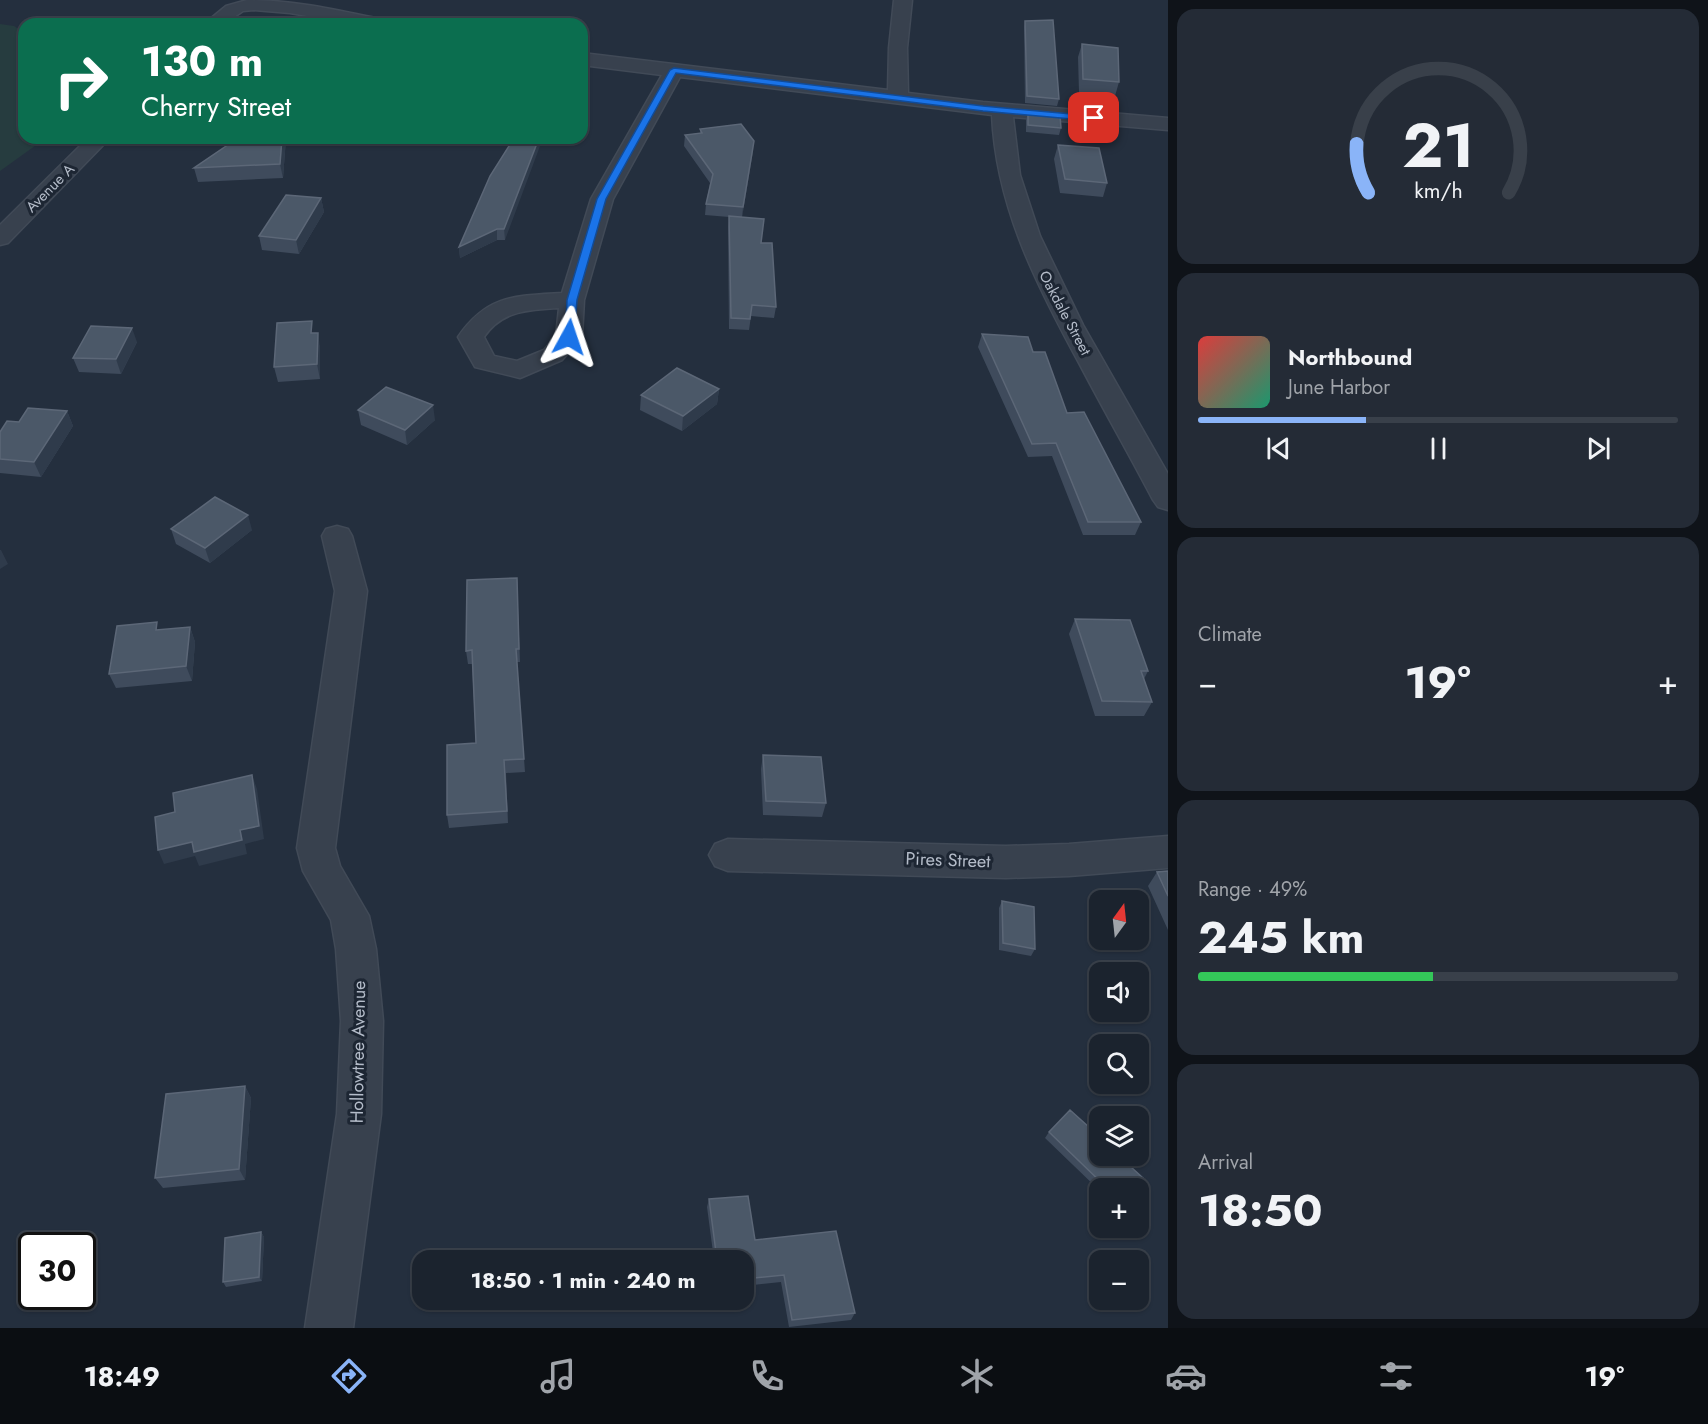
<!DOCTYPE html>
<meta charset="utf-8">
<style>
body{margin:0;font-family:Jost,sans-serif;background:#242b36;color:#f1f3f6;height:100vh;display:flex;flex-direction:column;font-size:22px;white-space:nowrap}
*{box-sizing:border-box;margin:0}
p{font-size:20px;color:#a0a4aa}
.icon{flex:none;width:33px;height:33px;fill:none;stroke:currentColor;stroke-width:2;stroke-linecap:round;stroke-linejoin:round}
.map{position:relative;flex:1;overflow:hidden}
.details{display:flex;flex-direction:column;gap:9px;padding:9px;background:#0f1319;width:540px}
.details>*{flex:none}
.banner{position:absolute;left:18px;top:18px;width:570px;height:126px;border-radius:18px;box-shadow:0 2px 4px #0004,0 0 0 2px #39404a;background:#0b6e4f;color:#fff;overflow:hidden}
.needle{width:39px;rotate:15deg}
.fabs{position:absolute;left:1089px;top:890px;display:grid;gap:12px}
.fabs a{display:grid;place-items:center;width:60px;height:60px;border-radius:12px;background:#1b232e;box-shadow:0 2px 4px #0004,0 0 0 2px #39404a;font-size:30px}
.speed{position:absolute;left:18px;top:1232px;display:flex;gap:12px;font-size:30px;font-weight:700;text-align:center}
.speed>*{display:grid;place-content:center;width:78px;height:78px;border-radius:50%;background:#1b232e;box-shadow:0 2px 4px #0004,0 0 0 2px #39404a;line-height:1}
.speed .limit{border:3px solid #111;border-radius:9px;background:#fff;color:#111}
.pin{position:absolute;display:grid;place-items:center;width:51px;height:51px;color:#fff;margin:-26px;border-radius:12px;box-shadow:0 3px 9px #0006}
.me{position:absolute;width:66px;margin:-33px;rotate:5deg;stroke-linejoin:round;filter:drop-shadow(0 0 4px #0008)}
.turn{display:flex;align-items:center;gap:21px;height:126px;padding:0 24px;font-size:27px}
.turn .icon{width:78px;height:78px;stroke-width:2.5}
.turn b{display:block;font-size:42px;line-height:51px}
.big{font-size:45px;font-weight:700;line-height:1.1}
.details .tile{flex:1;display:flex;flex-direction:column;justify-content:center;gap:9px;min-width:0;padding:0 21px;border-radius:18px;background:#242b36}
.details .dial{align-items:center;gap:0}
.dial svg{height:156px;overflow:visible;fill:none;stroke:#39404a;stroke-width:7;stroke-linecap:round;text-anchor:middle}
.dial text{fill:#f1f3f6;stroke:none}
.song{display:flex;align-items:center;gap:18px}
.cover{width:72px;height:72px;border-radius:9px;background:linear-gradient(135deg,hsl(0 70% 55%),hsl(160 70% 35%))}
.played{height:6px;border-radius:3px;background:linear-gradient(90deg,#8ab4f8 35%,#39404a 35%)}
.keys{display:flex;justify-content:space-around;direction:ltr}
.heat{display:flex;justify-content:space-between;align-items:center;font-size:33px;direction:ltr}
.charge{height:9px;border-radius:4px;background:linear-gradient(90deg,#34c759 49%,#39404a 0)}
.trip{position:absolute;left:412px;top:1250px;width:342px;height:60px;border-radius:18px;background:#1b232e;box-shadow:0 2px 4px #0004,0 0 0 2px #39404a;font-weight:700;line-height:60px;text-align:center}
.menu{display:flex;height:96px;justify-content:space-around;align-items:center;background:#0b0e12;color:#a0a4aa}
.menu .icon{width:42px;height:42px}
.menu .active{color:#8ab4f8}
.menu b{font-size:27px;color:#f1f3f6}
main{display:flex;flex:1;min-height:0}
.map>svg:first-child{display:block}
</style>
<main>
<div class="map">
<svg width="1168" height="1328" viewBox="0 0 1168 1328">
<rect width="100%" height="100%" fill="#242f3e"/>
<path fill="#263c3f" d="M 0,24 L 14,26 L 24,33 L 24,138 L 46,138 L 0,171 Z"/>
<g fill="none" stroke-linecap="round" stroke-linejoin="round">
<g stroke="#414a57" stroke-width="3">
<path id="street" d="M 247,0 C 293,0 336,10 380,19 L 386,20 L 389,24 L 353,24 L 290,13 L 254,10 L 243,11 L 224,24 L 204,24 L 226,6 Z
M 894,0 L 912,0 L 907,48 L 908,93 L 983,102 L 1168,118 L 1168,130 L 1013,117 L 1020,175 L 1040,236 L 1083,325 L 1168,474 L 1168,510 L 1158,507 L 1153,500 C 1129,454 1103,409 1079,363 C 1036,284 996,206 992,115 L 680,77 L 613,199 L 584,300 L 582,337 L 578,342 L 562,360 L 520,378 L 475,367 L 458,337 C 487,295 514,296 562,293 L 591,199 L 662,75 L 582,65 L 582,53 L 888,90 L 889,48 ZM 559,308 L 556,336 L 544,350 L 517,361 L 494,356 L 484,337 C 502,310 529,310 559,308 Z
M 88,138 L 110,138 L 8,243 L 0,245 L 0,225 Z
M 337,526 L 348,529 L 352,536 L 367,591 L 335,848 L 340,866 L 369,916 L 376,949 L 383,1021 L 381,1114 L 353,1328 L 305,1328 L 337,1114 L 341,1021 L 336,949 L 331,920 L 303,871 L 297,848 L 335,591 L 322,536 L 326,529 Z
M 1168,836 L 1168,868 L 1069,876 L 1006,878 L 728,871 L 715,866 L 709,855 L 715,844 L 728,839 L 1006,846 L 1069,844 Z"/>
</g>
<use href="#street" fill="#38414e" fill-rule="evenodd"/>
</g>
<path fill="#3f4b5c" d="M 1025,21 L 1059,99 L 1057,106 L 1025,103 L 1024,27 Z
M 1082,44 L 1119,82 L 1115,96 L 1079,92 L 1078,57 Z
M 1028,113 L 1061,128 L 1059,135 L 1026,132 L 1026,120 Z
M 700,129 L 753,151 L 742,217 L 761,243 L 776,307 L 774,318 L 751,316 L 749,330 L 729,329 L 728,227 L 729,217 L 705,215 L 706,204 L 710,183 L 684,146 L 685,135 L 700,133 Z
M 286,138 L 283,178 L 198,182 L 194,168 Z
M 514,138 L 505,240 L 497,240 L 460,258 L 459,247 Z
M 1058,145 L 1107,183 L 1103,197 L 1060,193 L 1054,159 Z
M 321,198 L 324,212 L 299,254 L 262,250 L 259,236 Z
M 314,333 L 320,347 L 320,379 L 278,382 L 274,367 Z
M 982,334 L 1033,352 L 1067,413 L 1141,522 L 1135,535 L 1083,535 L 1052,456 L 1028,457 L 978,347 Z
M 137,342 L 121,374 L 79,372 L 73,358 Z
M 719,389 L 717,404 L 682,431 L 640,410 L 641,395 Z
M 358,410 L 435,420 L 407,445 L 361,425 Z
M 67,411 L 73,426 L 41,477 L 0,473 L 0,432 L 19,422 Z
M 171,529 L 252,530 L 210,563 L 176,544 Z
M 517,578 L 520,662 L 517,662 L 525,772 L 506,773 L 508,823 L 449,828 L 447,815 L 476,743 L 472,664 L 468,664 L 466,651 Z
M 1075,619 L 1148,671 L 1144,679 L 1152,702 L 1144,716 L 1095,716 L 1069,634 Z
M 190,627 L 195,642 L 192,681 L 116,688 L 109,674 L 159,630 Z
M 763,755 L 826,803 L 822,817 L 763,815 L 761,769 Z
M 1168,871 L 1168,930 L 1148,886 L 1157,872 Z
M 1002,901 L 1035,949 L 1031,956 L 999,950 L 999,908 Z
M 245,1086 L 251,1098 L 245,1180 L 163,1188 L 155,1178 Z
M 1049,1132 L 1134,1188 L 1100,1188 L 1100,1191 L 1045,1138 Z
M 709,1199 L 755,1240 L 855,1313 L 851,1320 L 789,1327 L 781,1282 L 744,1286 L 744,1260 L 714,1260 L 707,1207 Z
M 261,1232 L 264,1237 L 262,1281 L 226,1287 L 223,1282 Z"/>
<path fill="#2f3b4b" d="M 282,138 L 286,138 L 283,178 L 280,164 Z
M 539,138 L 543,138 L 505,240 L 504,229 Z
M 754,141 L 753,151 L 742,218 L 743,207 Z
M 321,198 L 324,212 L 299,254 L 296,240 Z
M 497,229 L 497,240 L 460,258 L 459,247 Z
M 132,328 L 137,342 L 121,374 L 116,359 Z
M 318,333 L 320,347 L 320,379 L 317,364 Z
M 719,389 L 717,404 L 682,431 L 683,416 Z
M 433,405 L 435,420 L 407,445 L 405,430 Z
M 67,411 L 73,426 L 41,477 L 34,462 Z
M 248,515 L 252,530 L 210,563 L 205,548 Z
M 0,550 L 1,550 L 8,564 L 0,569 Z
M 190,627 L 195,642 L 192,681 L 186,666 Z
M 252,775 L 257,789 L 264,839 L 245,844 L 247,854 L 199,866 L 195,856 L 164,864 L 158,850 L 240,830 Z
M 245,1086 L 251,1098 L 245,1180 L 239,1169 Z
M 261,1232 L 264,1237 L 262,1281 L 259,1277 Z"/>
<path fill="#4b5868" stroke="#5c6777" stroke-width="1.5" d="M 1053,20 L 1059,99 L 1027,96 L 1025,21 Z
M 1082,44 L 1118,48 L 1119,82 L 1083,79 Z
M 1028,113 L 1060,116 L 1061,128 L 1028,125 Z
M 741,124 L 754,141 L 743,207 L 706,204 L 713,174 L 685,135 L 702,133 L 700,129 Z
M 238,138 L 282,138 L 280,164 L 194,168 Z
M 514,138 L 539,138 L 504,229 L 497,229 L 459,247 L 490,176 Z
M 1058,145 L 1099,148 L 1107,183 L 1065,179 Z
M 286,195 L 321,198 L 296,240 L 259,236 Z
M 729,216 L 764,219 L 761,243 L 772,243 L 776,307 L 752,305 L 750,319 L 731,318 Z
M 312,321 L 311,333 L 318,333 L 317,364 L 274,367 L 277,323 Z
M 91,326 L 132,328 L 116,359 L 73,358 Z
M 982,334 L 1028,337 L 1033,352 L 1045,352 L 1067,413 L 1084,412 L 1141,522 L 1088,522 L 1056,443 L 1032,444 Z
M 677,368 L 719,389 L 683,416 L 641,395 Z
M 386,387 L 433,405 L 405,430 L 358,410 Z
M 28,408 L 67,411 L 34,462 L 0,459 L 0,432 L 7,421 L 19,422 Z
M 215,497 L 248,515 L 205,548 L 171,529 Z
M 517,578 L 519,649 L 516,649 L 524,759 L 504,760 L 507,811 L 447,815 L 447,745 L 476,743 L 472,650 L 466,651 L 467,580 Z
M 1075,619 L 1130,620 L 1148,671 L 1141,671 L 1152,702 L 1102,701 Z
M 157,622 L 156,630 L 190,627 L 186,666 L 109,674 L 117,626 Z
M 763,755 L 821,757 L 826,803 L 766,801 Z
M 252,775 L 259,826 L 240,830 L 242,840 L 194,852 L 192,842 L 158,850 L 155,817 L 175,812 L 173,793 Z
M 1168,871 L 1168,896 L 1157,872 Z
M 1002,901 L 1034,907 L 1035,949 L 1003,943 Z
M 245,1086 L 239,1169 L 155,1178 L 166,1094 Z
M 1070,1110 L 1100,1137 L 1100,1155 L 1118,1155 L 1143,1178 L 1134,1188 L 1107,1188 L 1049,1132 Z
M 748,1196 L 755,1240 L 836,1231 L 855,1313 L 792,1320 L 784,1275 L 744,1279 L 744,1260 L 717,1260 L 709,1199 Z
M 261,1232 L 259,1277 L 223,1282 L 225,1238 Z"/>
<path fill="#1a73e8" stroke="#114b97" stroke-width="1.5" d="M 674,68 L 983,106 L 1094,116 L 1098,118 L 1094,121 L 983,111 L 676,73 L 606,199 L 577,300 L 574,337 L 565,339 L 567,300 L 597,199 L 670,70 Z"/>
<g text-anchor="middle" stroke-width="6" stroke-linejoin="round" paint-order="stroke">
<g font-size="15" fill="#b4bcc9" stroke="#1d2633">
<text transform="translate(50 188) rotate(-45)" y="5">Avenue A</text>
<text transform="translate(1065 313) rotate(62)" y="5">Oakdale Street</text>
</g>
<g font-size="18" fill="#b4bcc9" stroke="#1d2633">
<text transform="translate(948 860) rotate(2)" y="6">Pires Street</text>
<text transform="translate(358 1052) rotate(-89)" y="6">Hollowtree Avenue</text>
</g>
</g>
</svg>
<div class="fabs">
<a><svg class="needle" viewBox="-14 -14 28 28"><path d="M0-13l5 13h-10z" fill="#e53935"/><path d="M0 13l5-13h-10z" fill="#a0a4aa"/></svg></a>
<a><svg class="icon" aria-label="sound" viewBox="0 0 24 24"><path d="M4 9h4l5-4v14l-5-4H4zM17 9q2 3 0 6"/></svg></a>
<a><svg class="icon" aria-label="search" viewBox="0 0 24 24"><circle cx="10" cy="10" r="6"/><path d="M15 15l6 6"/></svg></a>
<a><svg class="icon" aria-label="layers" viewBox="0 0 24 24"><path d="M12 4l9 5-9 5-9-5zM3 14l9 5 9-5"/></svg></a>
<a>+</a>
<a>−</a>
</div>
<div class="speed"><div class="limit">30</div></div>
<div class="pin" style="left:1094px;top:118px;background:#d93025"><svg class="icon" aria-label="arrive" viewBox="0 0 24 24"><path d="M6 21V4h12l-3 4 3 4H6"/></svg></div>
<svg class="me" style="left:569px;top:337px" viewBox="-20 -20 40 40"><path d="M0-17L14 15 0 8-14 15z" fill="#1a73e8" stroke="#fff" stroke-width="4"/></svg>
<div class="trip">18:50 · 1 min · 240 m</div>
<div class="banner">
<div class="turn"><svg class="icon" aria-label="right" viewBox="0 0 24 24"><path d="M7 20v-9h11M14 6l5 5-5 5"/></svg><div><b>130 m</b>Cherry Street</div></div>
</div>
</div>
<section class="details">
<div class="tile dial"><svg viewBox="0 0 100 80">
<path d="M14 69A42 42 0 1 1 86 69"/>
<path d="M14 69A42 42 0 0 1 8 44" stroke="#8ab4f8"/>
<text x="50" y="56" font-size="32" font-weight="700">21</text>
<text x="50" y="72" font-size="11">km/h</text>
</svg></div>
<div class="tile">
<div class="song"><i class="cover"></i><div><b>Northbound</b><p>June Harbor</p></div></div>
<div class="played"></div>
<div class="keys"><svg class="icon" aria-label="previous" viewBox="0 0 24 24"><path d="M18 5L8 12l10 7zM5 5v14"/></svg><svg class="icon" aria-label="pause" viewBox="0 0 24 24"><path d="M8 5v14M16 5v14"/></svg><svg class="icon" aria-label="next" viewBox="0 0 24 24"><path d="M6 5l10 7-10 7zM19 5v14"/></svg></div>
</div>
<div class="tile"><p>Climate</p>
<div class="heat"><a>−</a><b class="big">19°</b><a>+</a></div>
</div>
<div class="tile"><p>Range · 49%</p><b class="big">245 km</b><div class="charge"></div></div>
<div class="tile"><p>Arrival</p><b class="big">18:50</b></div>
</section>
</main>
<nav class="menu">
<b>18:49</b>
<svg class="icon active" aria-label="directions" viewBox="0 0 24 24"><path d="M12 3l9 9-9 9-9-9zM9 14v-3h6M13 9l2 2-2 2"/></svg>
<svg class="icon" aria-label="music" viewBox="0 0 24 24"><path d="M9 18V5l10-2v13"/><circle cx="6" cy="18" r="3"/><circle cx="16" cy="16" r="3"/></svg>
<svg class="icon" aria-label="phone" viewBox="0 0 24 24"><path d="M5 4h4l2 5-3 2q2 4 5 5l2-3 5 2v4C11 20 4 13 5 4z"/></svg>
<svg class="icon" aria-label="climate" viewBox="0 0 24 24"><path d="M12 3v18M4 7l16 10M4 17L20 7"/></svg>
<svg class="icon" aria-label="car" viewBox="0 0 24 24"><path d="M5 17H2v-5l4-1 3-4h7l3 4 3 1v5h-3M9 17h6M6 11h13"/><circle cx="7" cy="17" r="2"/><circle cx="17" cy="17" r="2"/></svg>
<svg class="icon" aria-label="filters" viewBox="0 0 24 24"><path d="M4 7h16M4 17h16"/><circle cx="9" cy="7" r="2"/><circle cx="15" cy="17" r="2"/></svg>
<b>19°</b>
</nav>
